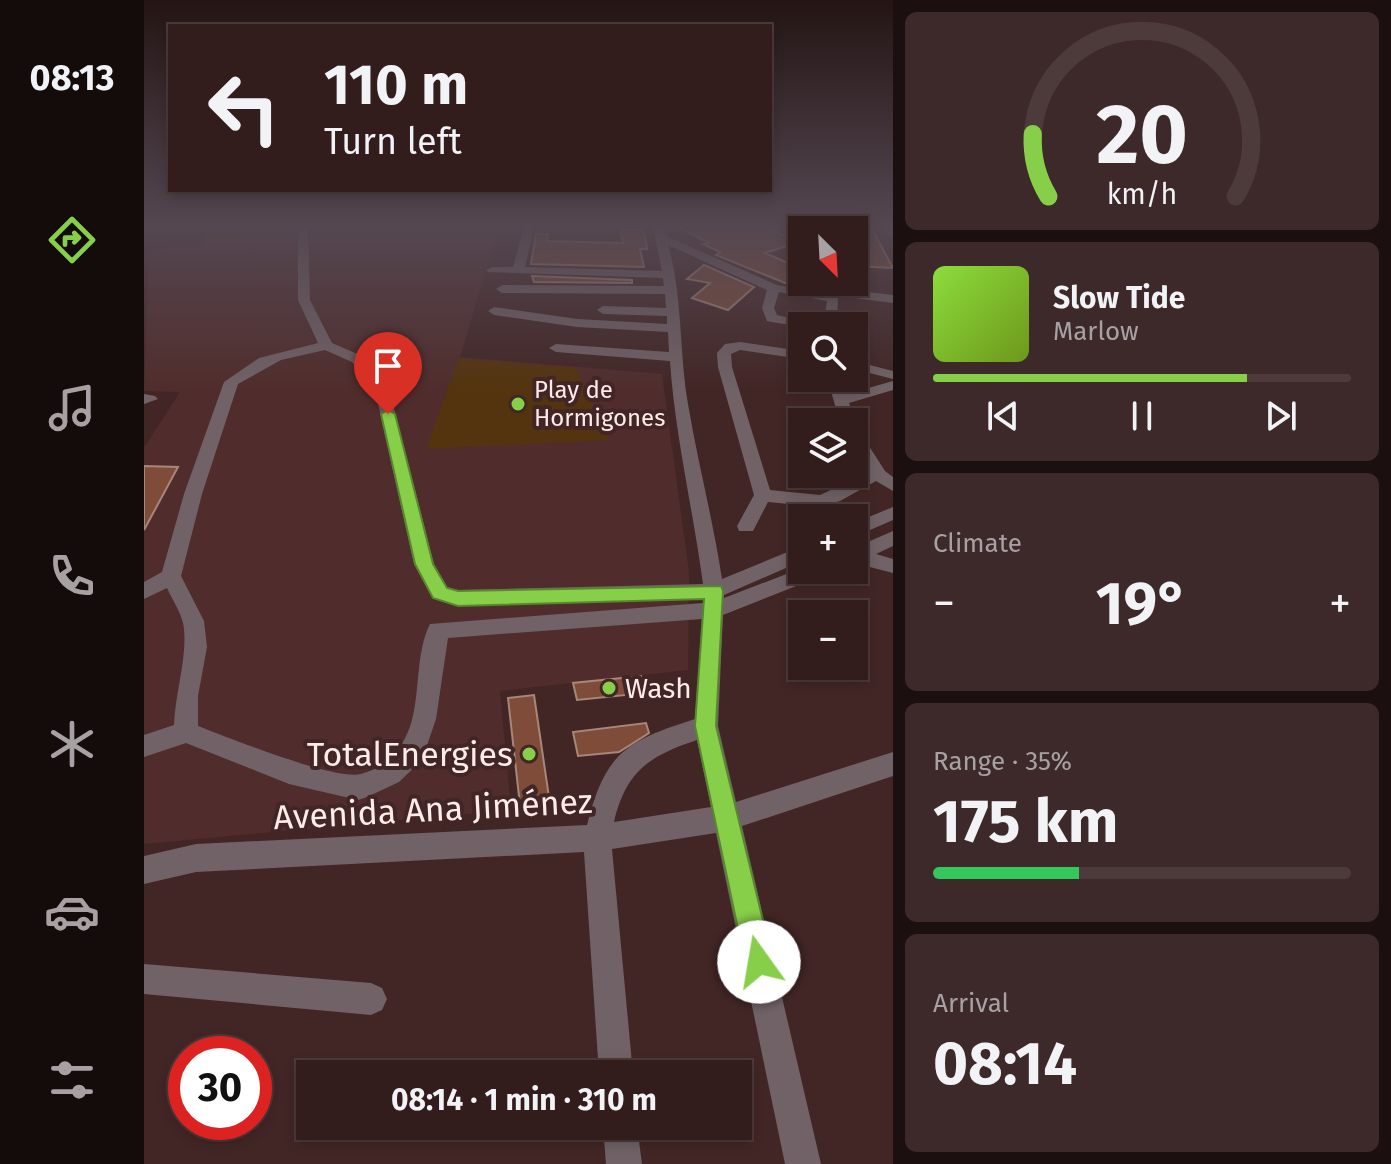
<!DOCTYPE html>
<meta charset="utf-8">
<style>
body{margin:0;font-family:"Fira Sans",sans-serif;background:#3d2929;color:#f1f3f6;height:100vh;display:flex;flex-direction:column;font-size:30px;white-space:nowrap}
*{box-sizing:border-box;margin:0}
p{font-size:26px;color:#a8a1a3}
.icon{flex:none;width:44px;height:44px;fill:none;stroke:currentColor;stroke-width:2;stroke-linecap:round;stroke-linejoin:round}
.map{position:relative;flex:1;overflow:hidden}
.drawer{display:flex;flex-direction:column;gap:12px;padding:12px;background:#1c0f0f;width:498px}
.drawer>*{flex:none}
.guide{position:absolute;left:24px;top:24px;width:604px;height:168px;border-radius:0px;box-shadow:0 4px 12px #0003,0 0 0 2px #4d3a3b;background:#321c1c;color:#f1f3f6;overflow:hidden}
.needle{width:52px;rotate:156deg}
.controls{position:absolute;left:644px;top:216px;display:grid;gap:16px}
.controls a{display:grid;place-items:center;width:80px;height:80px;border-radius:0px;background:#321c1c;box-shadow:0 4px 12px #0003,0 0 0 2px #4d3a3b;font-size:40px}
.speed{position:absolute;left:24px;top:1036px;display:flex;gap:16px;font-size:40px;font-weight:700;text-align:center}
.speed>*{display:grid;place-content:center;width:104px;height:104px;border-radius:50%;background:#321c1c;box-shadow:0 4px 12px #0003,0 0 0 2px #4d3a3b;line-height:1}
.speed .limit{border:12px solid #d22;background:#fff;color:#111}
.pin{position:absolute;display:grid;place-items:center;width:68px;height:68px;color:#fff;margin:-82px -34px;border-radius:50% 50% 50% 0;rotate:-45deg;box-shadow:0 0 8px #0007}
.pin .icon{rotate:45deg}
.me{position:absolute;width:88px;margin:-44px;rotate:347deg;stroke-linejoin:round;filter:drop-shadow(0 0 6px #0008)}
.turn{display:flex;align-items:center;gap:28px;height:168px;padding:0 24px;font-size:36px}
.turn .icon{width:104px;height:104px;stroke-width:2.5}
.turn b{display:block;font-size:56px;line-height:68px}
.big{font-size:60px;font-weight:700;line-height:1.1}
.drawer .widget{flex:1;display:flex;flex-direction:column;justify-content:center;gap:12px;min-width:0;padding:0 28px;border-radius:12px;background:#3d2929}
.drawer .dial{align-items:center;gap:0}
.dial svg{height:208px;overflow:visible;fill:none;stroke:#4d3a3b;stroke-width:7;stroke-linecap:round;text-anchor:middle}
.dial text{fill:#f1f3f6;stroke:none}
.song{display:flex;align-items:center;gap:24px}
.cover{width:96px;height:96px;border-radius:12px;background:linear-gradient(135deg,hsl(90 70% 55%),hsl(80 70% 35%))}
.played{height:8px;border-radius:4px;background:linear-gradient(90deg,#88cf49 75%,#4d3a3b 75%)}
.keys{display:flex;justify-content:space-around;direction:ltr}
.heat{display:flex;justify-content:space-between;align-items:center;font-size:44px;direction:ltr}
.charge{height:12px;border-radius:6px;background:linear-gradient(90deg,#34c759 35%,#4d3a3b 0)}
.trip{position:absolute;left:152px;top:1060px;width:456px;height:80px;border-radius:0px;background:#321c1c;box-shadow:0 4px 12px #0003,0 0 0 2px #4d3a3b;font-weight:700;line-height:80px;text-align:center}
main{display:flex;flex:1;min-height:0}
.tabs{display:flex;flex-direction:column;width:144px;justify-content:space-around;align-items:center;background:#140b0b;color:#a8a1a3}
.tabs .icon{width:56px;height:56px}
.tabs .active{color:#88cf49}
.tabs b{font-size:36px;color:#f1f3f6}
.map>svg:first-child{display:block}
</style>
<main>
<nav class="tabs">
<b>08:13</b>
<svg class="icon active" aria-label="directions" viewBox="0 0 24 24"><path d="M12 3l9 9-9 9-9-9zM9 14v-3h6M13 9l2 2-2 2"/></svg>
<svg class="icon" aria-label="music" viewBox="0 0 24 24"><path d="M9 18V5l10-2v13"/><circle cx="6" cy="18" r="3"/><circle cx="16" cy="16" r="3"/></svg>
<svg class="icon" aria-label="phone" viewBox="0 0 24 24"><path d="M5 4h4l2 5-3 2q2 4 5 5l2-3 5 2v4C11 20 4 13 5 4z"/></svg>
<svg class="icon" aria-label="climate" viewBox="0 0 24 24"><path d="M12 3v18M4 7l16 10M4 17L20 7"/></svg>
<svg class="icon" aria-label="car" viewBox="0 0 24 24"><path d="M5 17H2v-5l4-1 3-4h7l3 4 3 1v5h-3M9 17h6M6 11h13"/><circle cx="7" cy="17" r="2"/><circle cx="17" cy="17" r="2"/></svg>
<svg class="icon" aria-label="filters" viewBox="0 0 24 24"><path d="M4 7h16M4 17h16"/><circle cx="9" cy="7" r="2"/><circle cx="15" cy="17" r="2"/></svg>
</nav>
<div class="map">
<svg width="749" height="1164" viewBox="0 0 749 1164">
<rect width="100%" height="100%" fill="#422625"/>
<path fill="#502d2c" d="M 63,227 L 355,227 L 316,357 L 518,374 L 545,572 L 544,670 L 356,691 L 367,810 L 0,844 L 0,448 L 36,392 L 0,391 L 5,249 L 59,245 Z"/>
<path fill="#54340e" d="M 315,358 L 432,368 L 465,440 L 282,449 Z"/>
<path fill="#7e4c38" stroke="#a7877a" stroke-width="2" d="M 534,227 L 621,227 L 655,242 L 621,253 L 658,269 L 658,282 L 641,283 L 572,255 L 576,252 L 559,244 L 565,243 Z
M 710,227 L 727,227 L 749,268 L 710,266 Z
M 476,230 L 500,230 L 503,249 L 496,249 L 500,267 L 387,264 L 392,234 L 404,234 L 403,241 L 479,243 Z
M 560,265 L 610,287 L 584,310 L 548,298 L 566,283 L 543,279 Z
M 388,276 L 488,280 L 488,283 L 390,282 Z
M 0,466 L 34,467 L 0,530 Z
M 497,676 L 502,693 L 433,700 L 429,683 Z
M 390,695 L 407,811 L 377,814 L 364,698 Z
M 502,723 L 505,733 L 475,752 L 434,756 L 429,732 Z"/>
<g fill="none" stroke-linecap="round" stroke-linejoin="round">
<path fill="#706266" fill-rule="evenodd" d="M 154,227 L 164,227 L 166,300 L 188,343 L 218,356 L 245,389 L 290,564 L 303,587 L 314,590 L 559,584 C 549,509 531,436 526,361 L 412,352 L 405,348 L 412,344 L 525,352 L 524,332 L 433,327 L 350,315 L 344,311 L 350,307 L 433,319 L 523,324 L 523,316 L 459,314 L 453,310 L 459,306 L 522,308 L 521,294 L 358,293 L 352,289 L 358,285 L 520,286 L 519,278 L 344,272 L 342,270 L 348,267 L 369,267 L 380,227 L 390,227 L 381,267 L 518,271 L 509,227 L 519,227 L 522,236 L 633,285 L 681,293 L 679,287 L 685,283 L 691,288 L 749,295 L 749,303 L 694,296 L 693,326 L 658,327 L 628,322 L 623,321 L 618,308 L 623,290 L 524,245 C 539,297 535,351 544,404 C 554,463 569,520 578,579 L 658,546 L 658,561 L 580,595 L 580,598 L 658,568 L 683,570 L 680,575 L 579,615 L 574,726 L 592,802 L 749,752 L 749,776 L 598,826 L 677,1164 L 641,1164 L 572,833 L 468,849 L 489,1074 L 455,1074 L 440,852 L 52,872 L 0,884 L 0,856 L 52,844 L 443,825 C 461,753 482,741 551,719 L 558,619 L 304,638 L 292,719 L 278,760 L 255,782 L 223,797 L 214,800 L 145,784 L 42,743 L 0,757 L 0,735 L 30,725 C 31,692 45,652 39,623 C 36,611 28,599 23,588 L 0,599 L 0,582 L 18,572 L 40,494 L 80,382 L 115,358 L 174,343 L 154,300 ZM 635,292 L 683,301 L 679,326 L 633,315 L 630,308 ZM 181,350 L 208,362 L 231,390 L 270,564 L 289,598 L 314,606 L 559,599 L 559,603 L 286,624 C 272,651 276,690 268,720 C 261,746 244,767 217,774 C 191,781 83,737 54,726 L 54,696 L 63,647 L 60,621 L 37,576 L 58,494 L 94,384 L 137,360 ZM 553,740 L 567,807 L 470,822 C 482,771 505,756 553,740 Z
M 624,227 L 639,227 L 658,233 L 658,240 Z
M 740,227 L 749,227 L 749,237 L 745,236 Z
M 596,342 L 658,351 L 658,359 L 596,350 L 587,354 L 588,367 L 626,490 L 676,495 L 725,472 L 710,448 L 710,430 L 716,432 L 741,471 L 749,477 L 749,491 L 732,481 L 696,501 L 676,507 L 624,502 L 609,531 L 595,531 L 593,526 L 610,495 L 574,367 L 573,353 L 581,344 Z
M 710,361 L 749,371 L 749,379 L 710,369 Z
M 683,378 L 697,378 L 703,394 L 749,381 L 749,390 L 705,403 L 712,422 L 710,425 L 710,422 L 696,422 Z
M 0,394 L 11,396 L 14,399 L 0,404 Z
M 749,507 L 749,520 L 710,537 L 710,523 Z
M 749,531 L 749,546 L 732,554 L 749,559 L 749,573 L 710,563 L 710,548 Z
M 0,964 L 227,983 L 238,988 L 243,999 L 238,1010 L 227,1015 L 0,994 Z
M 459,1126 L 493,1126 L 498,1164 L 462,1164 Z"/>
</g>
<linearGradient id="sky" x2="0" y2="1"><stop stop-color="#241514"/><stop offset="0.58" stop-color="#544751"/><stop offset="1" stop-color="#544751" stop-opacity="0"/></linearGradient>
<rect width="749" height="390" fill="url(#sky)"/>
<path fill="#88cf49" stroke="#58872f" stroke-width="2" d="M 244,410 L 251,414 L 289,564 L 303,588 L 314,591 L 577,586 L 579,591 L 572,726 L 629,962 L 625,972 L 615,976 L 605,972 L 601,962 L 551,726 L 560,599 L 314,606 L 289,598 L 271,564 L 237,414 Z"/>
<g fill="#88cf49" stroke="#422625" stroke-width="3">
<circle cx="374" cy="404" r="8"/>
<circle cx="465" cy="688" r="8"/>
<circle cx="385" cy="754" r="8"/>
</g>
<g text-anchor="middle" stroke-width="8" stroke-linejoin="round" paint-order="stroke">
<g font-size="24" fill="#feebea" stroke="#422625" text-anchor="start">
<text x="390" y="398">Play de<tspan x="390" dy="28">Hormigones</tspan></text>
</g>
<g font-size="28" fill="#feebea" stroke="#422625" text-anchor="start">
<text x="481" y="698">Wash</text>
</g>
<g font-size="34" fill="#feebea" stroke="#422625" text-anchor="end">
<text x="369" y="766">TotalEnergies</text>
</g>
<g font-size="34" fill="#feebea" stroke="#422625">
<text transform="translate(289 809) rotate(-3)" y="12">Avenida Ana Jiménez</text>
</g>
</g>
</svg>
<div class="controls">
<a><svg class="needle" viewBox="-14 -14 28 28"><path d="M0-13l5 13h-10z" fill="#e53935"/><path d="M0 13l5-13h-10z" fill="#a8a1a3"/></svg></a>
<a><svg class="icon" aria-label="search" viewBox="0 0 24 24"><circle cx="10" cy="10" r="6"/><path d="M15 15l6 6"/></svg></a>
<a><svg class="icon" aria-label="layers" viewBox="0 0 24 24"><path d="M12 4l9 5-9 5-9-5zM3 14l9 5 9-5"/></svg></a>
<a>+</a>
<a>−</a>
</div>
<div class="speed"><div class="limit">30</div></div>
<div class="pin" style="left:244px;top:414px;background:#d93025"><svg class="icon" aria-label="arrive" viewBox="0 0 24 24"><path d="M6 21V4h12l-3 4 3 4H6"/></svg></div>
<svg class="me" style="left:615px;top:962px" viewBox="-20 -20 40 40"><circle r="19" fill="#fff"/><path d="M0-13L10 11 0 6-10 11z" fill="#88cf49"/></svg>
<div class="trip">08:14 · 1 min · 310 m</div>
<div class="guide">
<div class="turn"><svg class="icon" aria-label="left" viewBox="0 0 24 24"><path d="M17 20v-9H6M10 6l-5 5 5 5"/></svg><div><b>110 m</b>Turn left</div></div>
</div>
</div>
<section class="drawer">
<div class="widget dial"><svg viewBox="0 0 100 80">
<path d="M14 69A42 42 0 1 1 86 69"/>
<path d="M14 69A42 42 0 0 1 8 45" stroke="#88cf49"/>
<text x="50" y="56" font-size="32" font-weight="700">20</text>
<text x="50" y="72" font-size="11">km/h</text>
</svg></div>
<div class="widget">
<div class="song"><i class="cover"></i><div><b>Slow Tide</b><p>Marlow</p></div></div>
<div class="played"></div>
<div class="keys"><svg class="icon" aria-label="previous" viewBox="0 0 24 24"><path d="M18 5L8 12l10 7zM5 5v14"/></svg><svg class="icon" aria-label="pause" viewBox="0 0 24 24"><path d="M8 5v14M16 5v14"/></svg><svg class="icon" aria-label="next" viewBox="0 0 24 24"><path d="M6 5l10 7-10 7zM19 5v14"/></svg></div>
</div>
<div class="widget"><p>Climate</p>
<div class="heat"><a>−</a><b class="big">19°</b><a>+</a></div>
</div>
<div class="widget"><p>Range · 35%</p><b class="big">175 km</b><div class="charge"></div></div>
<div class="widget"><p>Arrival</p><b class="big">08:14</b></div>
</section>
</main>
